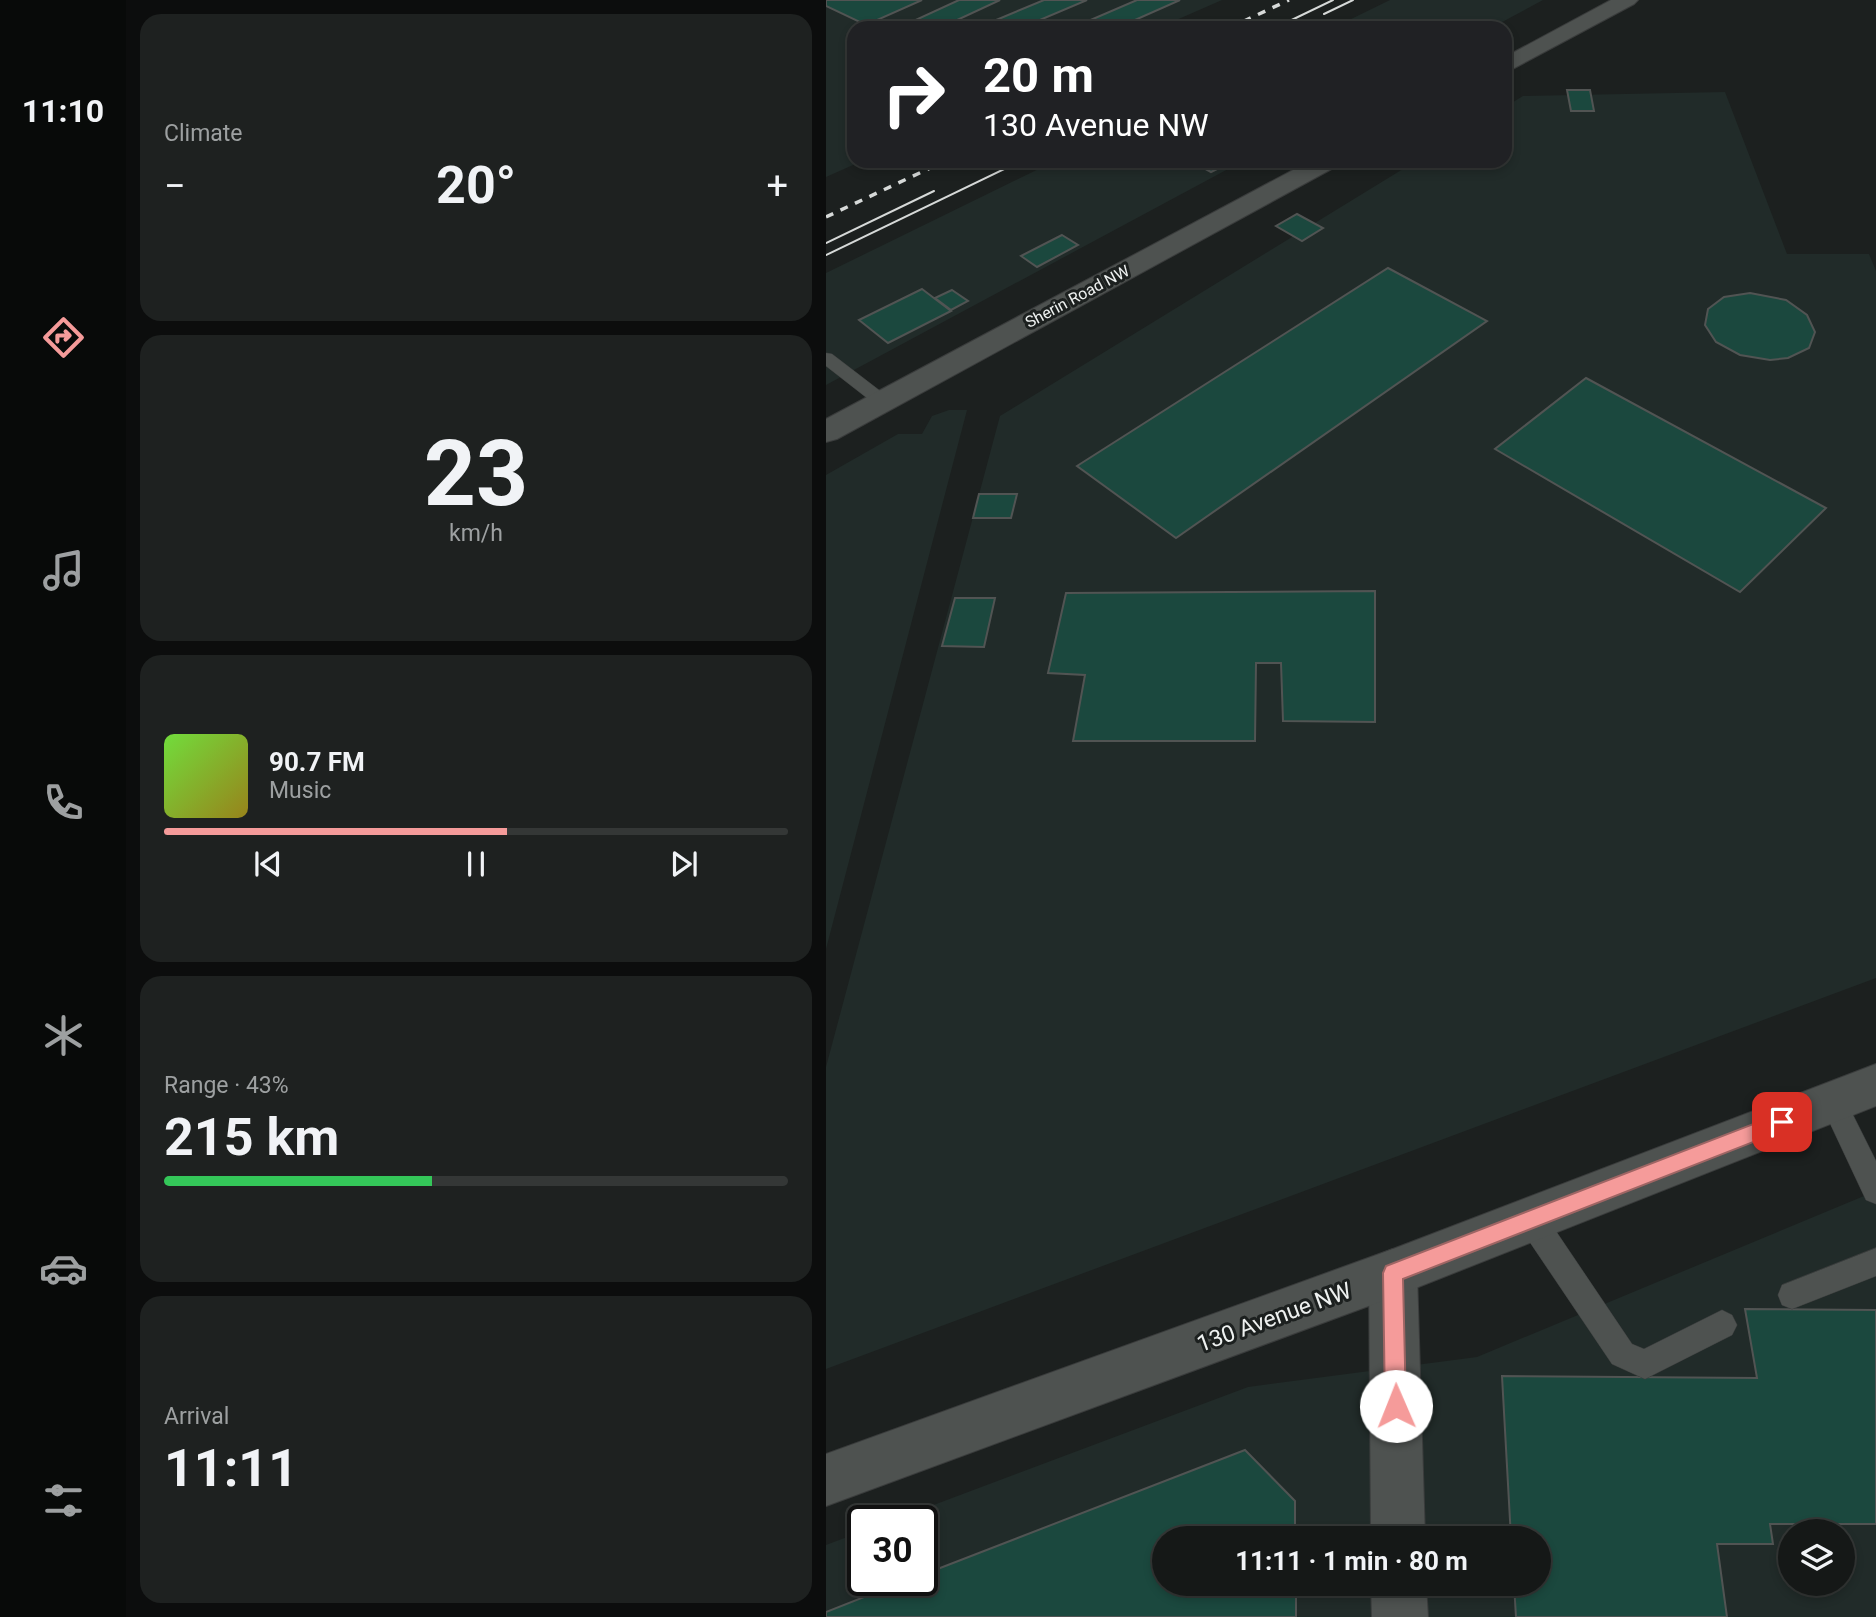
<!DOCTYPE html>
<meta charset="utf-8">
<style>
body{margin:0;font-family:Roboto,sans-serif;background:#1e2120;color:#f1f3f6;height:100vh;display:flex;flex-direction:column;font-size:26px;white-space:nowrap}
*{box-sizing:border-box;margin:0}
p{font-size:23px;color:#9da0a1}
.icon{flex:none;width:38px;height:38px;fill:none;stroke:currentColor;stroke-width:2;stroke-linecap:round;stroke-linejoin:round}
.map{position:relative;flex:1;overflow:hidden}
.side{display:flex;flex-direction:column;gap:14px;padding:14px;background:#0c0d0d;width:700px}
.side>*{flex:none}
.guide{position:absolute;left:21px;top:21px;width:665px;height:147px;border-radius:21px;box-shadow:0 4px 10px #0003,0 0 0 2px #343736;background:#202124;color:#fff;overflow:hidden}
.controls{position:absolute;left:952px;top:1519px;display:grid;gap:14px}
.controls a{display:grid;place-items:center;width:77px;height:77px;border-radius:50%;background:#151817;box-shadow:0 4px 10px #0003,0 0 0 2px #343736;font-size:35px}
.speed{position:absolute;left:21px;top:1505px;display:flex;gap:14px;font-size:35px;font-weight:700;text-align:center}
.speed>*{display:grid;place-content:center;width:91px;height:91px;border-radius:50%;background:#151817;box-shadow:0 4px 10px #0003,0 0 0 2px #343736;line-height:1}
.speed .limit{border:4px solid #111;border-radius:10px;background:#fff;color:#111}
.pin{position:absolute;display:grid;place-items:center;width:60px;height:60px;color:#fff;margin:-30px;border-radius:14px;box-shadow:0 4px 10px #0006}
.me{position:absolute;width:77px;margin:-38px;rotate:359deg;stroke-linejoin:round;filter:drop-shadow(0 0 5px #0008)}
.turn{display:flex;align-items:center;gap:24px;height:147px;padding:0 21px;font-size:32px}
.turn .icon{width:91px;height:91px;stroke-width:2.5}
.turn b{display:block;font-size:49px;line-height:60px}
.big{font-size:52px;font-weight:700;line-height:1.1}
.side .tile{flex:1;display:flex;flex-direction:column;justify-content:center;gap:10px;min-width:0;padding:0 24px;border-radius:21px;background:#1e2120}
.side .dial{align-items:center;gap:0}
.dial b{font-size:91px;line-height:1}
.song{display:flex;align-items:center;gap:21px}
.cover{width:84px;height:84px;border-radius:10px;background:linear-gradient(135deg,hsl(100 70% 55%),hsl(50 70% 35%))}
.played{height:7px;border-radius:4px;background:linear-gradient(90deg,#f59b9a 55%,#343736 55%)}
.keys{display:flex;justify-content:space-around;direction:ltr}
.heat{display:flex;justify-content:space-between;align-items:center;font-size:38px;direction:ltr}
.charge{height:10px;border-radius:5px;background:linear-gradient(90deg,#34c759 43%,#343736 0)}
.trip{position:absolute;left:326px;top:1526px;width:399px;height:70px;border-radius:35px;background:#151817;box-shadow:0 4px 10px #0003,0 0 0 2px #343736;font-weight:700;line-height:70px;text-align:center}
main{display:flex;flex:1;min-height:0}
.dock{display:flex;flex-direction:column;width:126px;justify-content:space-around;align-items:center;background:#080a09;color:#9da0a1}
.dock .icon{width:49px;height:49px}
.dock .active{color:#f59b9a}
.dock b{font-size:32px;color:#f1f3f6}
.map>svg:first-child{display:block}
</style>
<main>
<nav class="dock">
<b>11:10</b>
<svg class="icon active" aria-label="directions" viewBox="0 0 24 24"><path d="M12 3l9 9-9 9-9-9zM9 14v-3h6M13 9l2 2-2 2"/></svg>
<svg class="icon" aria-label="music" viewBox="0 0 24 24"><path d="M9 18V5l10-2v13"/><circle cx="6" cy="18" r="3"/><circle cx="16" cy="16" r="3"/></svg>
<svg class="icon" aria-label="phone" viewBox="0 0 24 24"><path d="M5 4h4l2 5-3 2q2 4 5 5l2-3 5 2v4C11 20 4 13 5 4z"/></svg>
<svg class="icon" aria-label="climate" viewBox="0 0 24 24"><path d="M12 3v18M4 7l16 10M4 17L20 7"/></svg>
<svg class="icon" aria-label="car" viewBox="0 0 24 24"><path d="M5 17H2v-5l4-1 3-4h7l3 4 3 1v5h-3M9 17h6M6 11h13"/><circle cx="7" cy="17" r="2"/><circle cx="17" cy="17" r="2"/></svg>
<svg class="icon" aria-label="filters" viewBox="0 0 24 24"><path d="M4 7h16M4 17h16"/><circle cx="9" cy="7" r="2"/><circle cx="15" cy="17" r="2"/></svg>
</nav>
<section class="side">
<div class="tile"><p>Climate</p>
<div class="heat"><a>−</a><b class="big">20°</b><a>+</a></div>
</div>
<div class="tile dial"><b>23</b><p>km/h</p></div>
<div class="tile">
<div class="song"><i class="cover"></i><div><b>90.7 FM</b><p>Music</p></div></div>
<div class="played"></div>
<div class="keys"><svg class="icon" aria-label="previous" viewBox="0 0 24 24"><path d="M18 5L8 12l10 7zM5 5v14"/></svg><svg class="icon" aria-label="pause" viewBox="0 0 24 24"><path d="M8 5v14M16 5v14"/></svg><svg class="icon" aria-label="next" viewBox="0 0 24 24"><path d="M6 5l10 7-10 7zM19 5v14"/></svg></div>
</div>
<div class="tile"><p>Range · 43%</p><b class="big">215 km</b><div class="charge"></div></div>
<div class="tile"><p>Arrival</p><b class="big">11:11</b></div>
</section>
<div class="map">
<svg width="1050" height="1617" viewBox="0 0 1050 1617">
<rect width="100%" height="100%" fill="#1c201f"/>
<path fill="#212b29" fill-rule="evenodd" d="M 0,0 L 396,0 L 332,28 L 28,28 L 28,161 L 36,161 L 0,177 Z
M 564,0 L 717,0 L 665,28 L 500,28 L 513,22 L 517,23 Z
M 899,92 L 961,254 L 1043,254 L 1050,271 L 1050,978 L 0,1369 L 0,1067 L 174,416 L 590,161 L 679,161 L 679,107 L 697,96 Z
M 229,161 L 417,161 L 0,385 L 0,273 Z
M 123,410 L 141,410 L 0,949 L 0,475 L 72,434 L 96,434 L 106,416 Z
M 1050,1191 L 1050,1617 L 0,1617 L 0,1545 L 37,1531 L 37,1580 L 96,1580 L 96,1521 L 65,1521 L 422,1387 L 651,1357 ZM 964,1531 L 1017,1531 L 1017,1584 L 964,1584 ZM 338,1538 L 712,1538 L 712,1584 L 338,1584 Z"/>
<path fill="#1b483e" stroke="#515453" stroke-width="2" d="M 0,0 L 96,0 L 40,25 L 0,6 Z
M 133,0 L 174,0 L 114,28 L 93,28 L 83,23 Z
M 218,0 L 261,0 L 195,28 L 151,28 Z
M 311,0 L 354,0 L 291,28 L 246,28 Z
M 741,90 L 764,90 L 768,111 L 745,111 Z
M 365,161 L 407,161 L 385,172 Z
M 471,214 L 497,228 L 476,241 L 450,226 Z
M 236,235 L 252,245 L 211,267 L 195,256 Z
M 562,268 L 661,321 L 350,538 L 251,466 Z
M 96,289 L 125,311 L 62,343 L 33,320 Z
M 126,290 L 142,301 L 125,310 L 109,298 Z
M 924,293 L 960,300 L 981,315 L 989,332 L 983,348 L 962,358 L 944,360 L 914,355 L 890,342 L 879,325 L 882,309 L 898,297 Z
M 760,378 L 1000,508 L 914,592 L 669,449 Z
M 153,494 L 191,494 L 185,518 L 147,518 Z
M 549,591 L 549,722 L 457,721 L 455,663 L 430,663 L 429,741 L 247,741 L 259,675 L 222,673 L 240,593 Z
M 129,598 L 169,598 L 158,647 L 116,646 Z
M 919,1309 L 1050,1310 L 1050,1524 L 944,1524 L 947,1544 L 891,1544 L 901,1617 L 690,1617 L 688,1584 L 712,1584 L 712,1538 L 685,1538 L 676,1376 L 931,1378 Z
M 419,1450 L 469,1501 L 469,1538 L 338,1538 L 338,1584 L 470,1584 L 470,1617 L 0,1617 L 0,1612 L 81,1580 L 96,1580 L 96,1575 Z"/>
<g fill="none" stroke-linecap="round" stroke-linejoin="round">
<g stroke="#3a3c3c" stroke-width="1">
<path id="service" d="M 0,353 L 6,354 L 62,397 L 65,401 L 62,405 L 50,405 L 0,366 Z
M 1007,1089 L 1016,1093 L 1050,1161 L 1050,1204 L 1040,1200 L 994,1102 L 998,1093 Z
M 705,1205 L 715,1209 L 806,1344 L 818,1349 L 896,1310 L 906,1315 L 911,1325 L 906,1335 L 819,1379 L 786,1364 L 695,1229 L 691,1219 L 695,1209 Z
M 1050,1248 L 1050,1276 L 966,1309 L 956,1305 L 952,1295 L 956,1285 Z"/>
</g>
<g stroke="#3a3c3c" stroke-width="2">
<path id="minor" d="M 785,0 L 812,0 L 808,4 L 679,73 L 679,57 Z
M 484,161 L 514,161 L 511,166 L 11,439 L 0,442 L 0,419 Z
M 567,1249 L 584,1256 L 591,1273 L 599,1538 L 545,1538 L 543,1273 L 550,1256 Z
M 545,1584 L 600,1584 L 602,1617 L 546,1617 Z"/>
</g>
<g stroke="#3a3c3c" stroke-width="2">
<path id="tertiary" d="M 1050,1064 L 1050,1106 L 567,1297 L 0,1506 L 0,1454 L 567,1249 Z"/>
</g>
<use href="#service" fill="#4e5250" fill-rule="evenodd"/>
<use href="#minor" fill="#4e5250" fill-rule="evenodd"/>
<use href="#tertiary" fill="#4e5250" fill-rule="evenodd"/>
<path stroke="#d6d9d8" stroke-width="2" d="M 498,14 L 527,0
M 449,28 L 507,0
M 0,243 L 108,191
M 0,255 L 195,161"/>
<path stroke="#d6d9d8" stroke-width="3.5" stroke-dasharray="8 8" stroke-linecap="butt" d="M 403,28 L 463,0
M 0,217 L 119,161"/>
</g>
<path fill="#f59b9a" stroke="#9f6564" stroke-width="2" d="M 956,1113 L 963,1115 L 966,1122 L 963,1128 L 577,1279 L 580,1406 L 577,1413 L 570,1416 L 562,1413 L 559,1406 L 557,1273 L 560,1266 Z"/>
<g text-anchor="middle" stroke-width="6" stroke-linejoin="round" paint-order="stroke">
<g font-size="16" fill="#eef1f0" stroke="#1c201f">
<text transform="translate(251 296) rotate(-28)" y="6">Sherin Road NW</text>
</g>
<g font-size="23" fill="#eef1f0" stroke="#1c201f">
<text transform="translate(448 1317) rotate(-20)" y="8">130 Avenue NW</text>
</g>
</g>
</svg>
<div class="controls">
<a><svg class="icon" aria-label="layers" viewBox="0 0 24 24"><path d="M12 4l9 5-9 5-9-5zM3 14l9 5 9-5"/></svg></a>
</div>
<div class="speed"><div class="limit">30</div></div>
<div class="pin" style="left:956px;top:1122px;background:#d93025"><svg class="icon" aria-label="arrive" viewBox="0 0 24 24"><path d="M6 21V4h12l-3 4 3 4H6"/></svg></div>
<svg class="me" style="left:570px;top:1406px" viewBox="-20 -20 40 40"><circle r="19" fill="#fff"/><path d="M0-13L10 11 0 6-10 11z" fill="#f59b9a"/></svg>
<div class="trip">11:11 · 1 min · 80 m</div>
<div class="guide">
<div class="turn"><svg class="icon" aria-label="right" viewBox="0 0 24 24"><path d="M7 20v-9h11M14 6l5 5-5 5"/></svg><div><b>20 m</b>130 Avenue NW</div></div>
</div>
</div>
</main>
